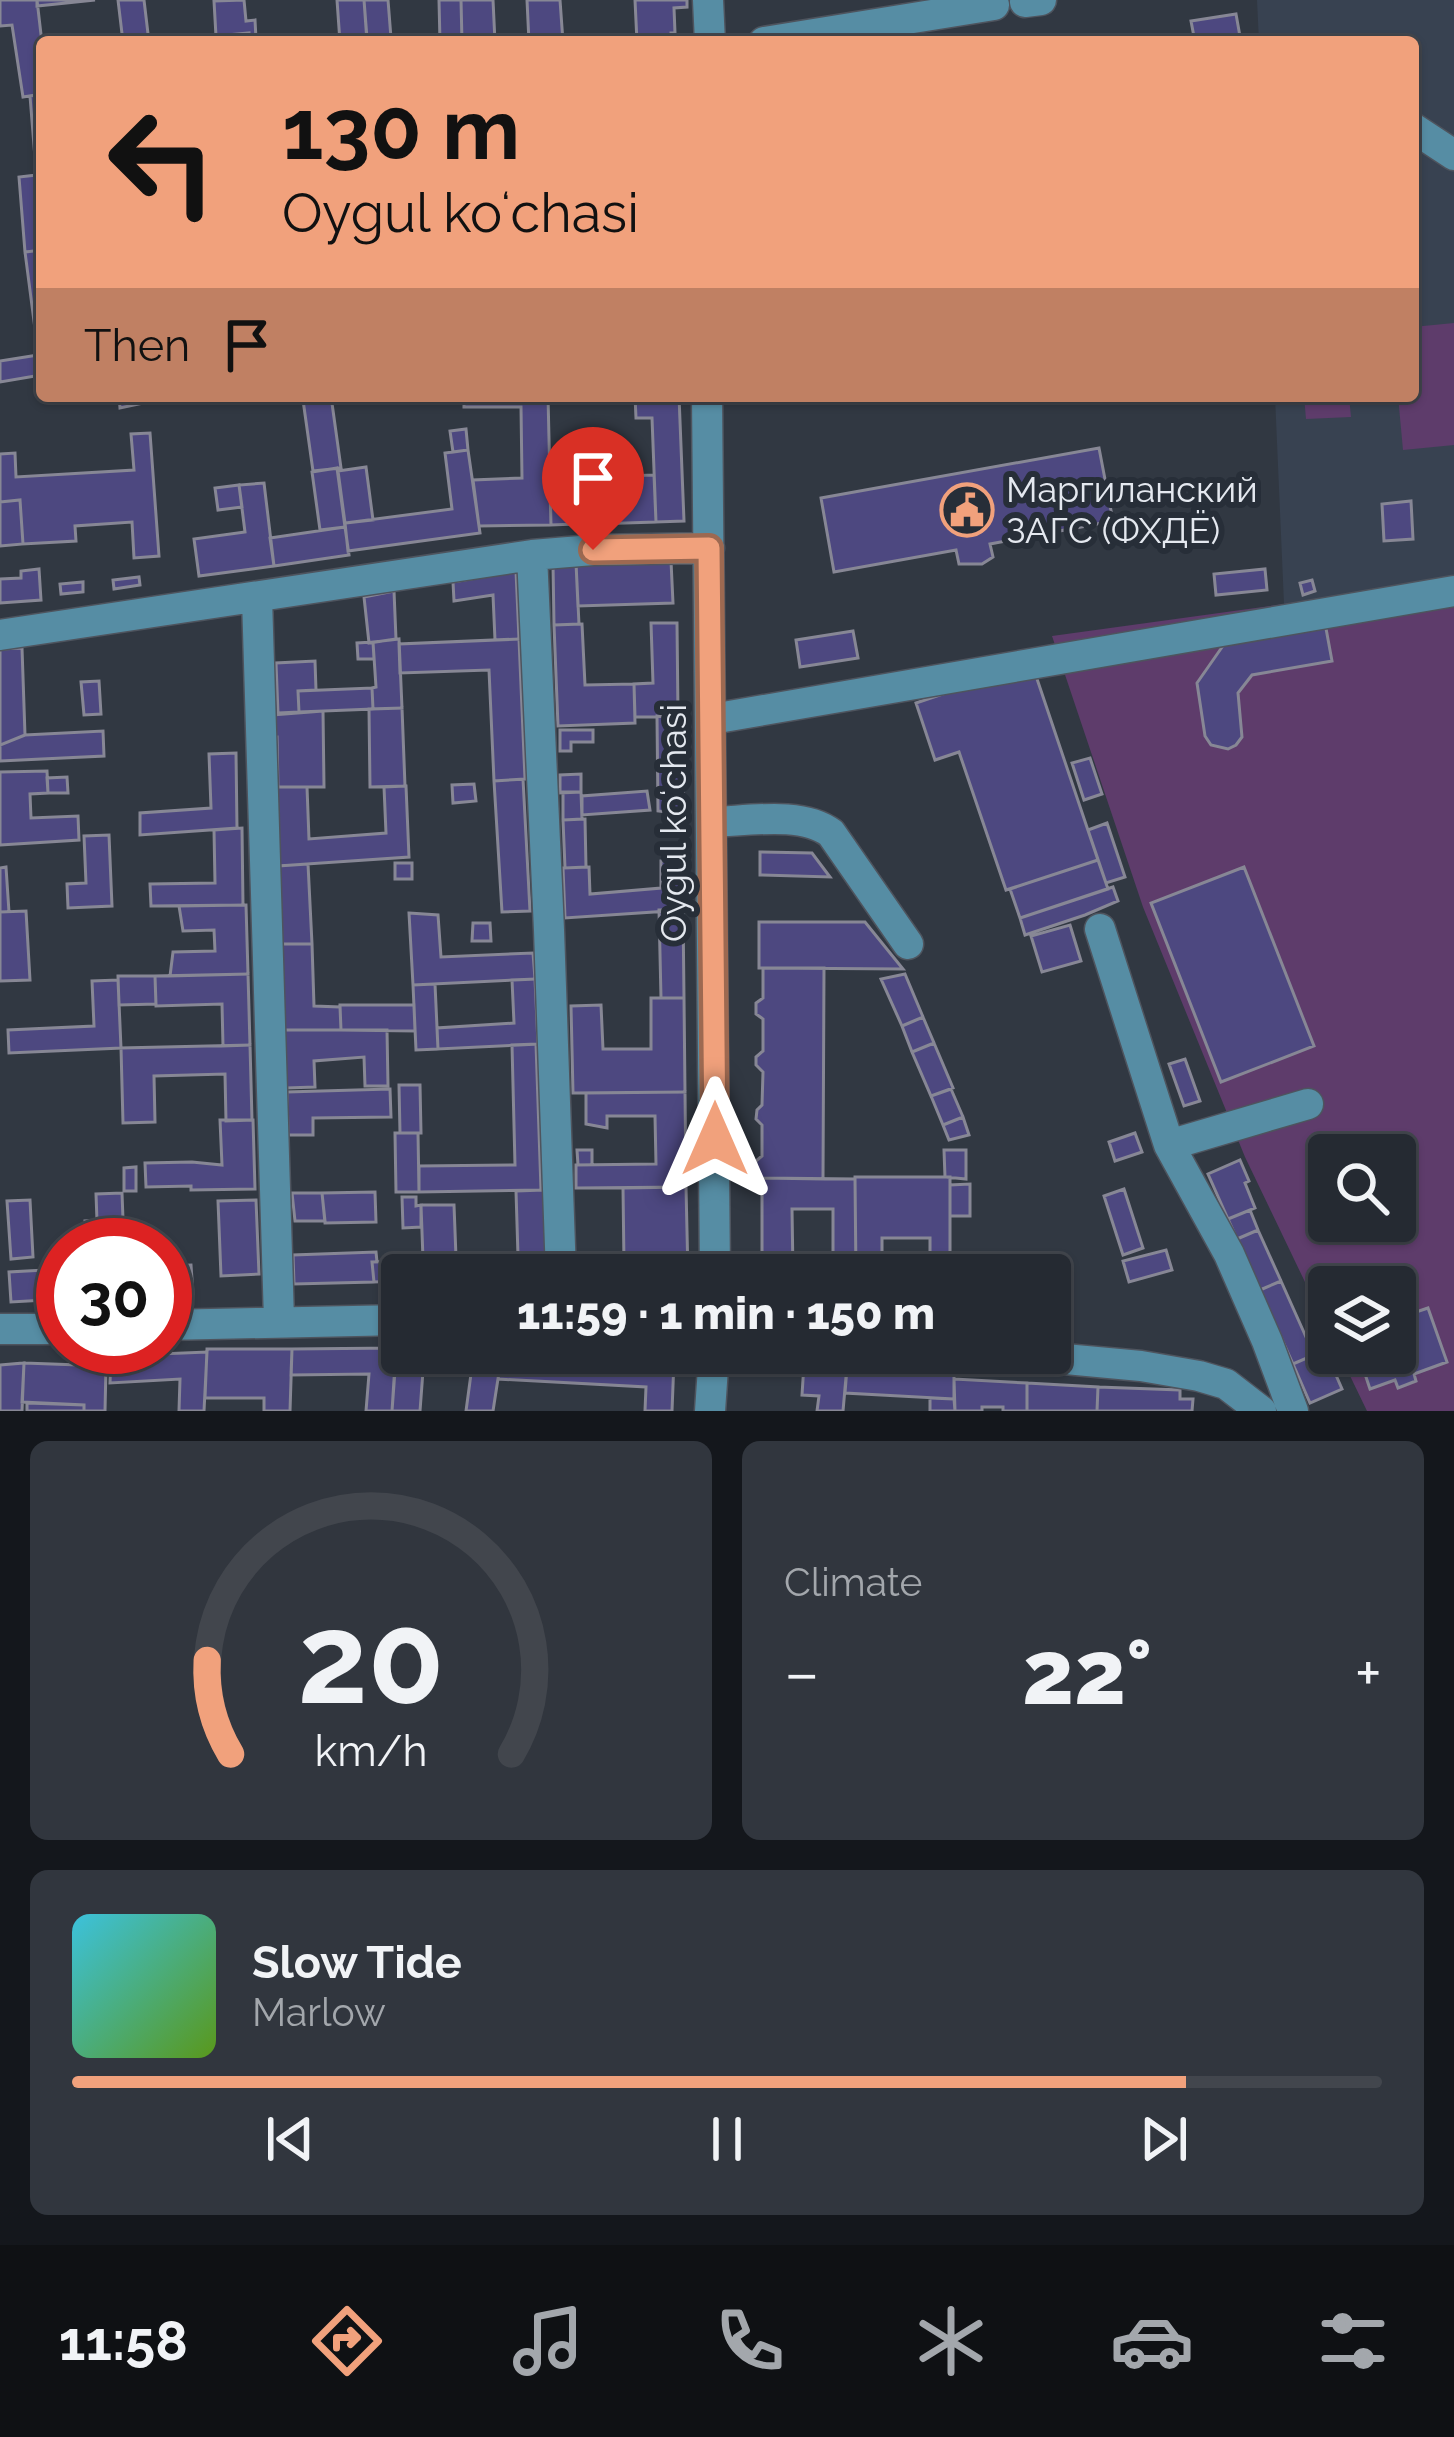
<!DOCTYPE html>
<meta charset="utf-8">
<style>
body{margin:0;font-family:Raleway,sans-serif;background:#31363e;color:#f1f3f6;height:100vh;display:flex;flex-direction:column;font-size:45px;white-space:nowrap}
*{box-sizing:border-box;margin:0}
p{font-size:39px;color:#a3a7ac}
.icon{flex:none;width:66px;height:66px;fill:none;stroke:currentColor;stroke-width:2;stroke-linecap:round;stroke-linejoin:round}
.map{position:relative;height:1411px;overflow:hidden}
.side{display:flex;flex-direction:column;gap:30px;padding:30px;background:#14171c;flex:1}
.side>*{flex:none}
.banner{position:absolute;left:36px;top:36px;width:1383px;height:366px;border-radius:12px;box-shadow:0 3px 9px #0004,0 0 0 3px #42464d;background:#f1a17c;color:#111;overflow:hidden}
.fabs{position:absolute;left:1308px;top:1134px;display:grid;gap:24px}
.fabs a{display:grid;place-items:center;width:108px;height:108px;border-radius:12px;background:#252a32;box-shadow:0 3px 9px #0004,0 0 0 3px #42464d;font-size:60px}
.speed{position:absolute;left:36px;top:1218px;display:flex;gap:24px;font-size:60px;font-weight:700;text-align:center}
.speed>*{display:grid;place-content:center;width:156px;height:156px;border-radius:50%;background:#252a32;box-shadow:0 3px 9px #0004,0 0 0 3px #42464d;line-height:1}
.speed .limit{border:18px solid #d22;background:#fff;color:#111}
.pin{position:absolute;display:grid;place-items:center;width:102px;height:102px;color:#fff;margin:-123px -51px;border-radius:50% 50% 50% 0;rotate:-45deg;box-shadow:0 0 12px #0007}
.pin .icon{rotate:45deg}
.me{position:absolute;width:132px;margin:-66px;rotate:0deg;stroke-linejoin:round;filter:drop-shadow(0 0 9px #0008)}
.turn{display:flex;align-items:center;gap:42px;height:252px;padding:0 48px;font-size:54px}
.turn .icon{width:156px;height:156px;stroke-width:2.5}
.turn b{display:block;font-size:84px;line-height:102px}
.then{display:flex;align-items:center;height:114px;padding:0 48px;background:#0003;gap:24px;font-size:45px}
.big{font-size:90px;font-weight:800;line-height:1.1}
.side .widget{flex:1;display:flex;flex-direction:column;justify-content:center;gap:18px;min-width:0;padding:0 42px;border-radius:18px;background:#31363e}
.side .dial{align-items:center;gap:0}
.dial svg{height:312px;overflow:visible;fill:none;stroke:#42464d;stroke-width:7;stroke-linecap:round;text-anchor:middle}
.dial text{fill:#f1f3f6;stroke:none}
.song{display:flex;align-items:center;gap:36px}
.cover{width:144px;height:144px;border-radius:18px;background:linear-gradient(135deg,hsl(190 70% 55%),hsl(90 70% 35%))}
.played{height:12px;border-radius:6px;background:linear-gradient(90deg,#f1a17c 85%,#42464d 85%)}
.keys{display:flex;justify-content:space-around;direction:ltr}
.heat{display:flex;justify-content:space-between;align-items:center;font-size:66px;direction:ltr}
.side .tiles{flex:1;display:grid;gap:30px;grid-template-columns:1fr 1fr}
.widget:last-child{grid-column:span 2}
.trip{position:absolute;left:381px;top:1254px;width:690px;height:120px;border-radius:12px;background:#252a32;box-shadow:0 3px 9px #0004,0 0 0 3px #42464d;font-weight:800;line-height:120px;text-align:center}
.tab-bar{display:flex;height:192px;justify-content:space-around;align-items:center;background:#0f1114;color:#a3a7ac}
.tab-bar .icon{width:84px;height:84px}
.tab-bar .active{color:#f1a17c}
.tab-bar b{font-size:54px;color:#f1f3f6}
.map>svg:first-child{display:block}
</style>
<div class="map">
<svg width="1454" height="1411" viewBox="0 0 1454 1411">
<rect width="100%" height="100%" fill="#313842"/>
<path fill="#384251" d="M 1257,0 L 1454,0 L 1454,576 L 1284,604 L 1275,396 L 1413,396 L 1413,42 L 1259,42 Z"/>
<path fill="#5e3c6b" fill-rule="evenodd" d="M 1454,323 L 1454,445 L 1403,450 L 1398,396 L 1413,396 L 1413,327 Z
M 1304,396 L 1349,396 L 1351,417 L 1306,419 Z
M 1454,576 L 1454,1411 L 1367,1411 L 1339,1353 L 1395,1353 L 1395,1287 L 1329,1287 L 1329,1332 L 1245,1157 L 1143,907 L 1052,636 L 1284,604 ZM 1329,1155 L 1395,1155 L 1395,1221 L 1329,1221 Z"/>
<path fill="#4d4880" stroke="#878795" stroke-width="3" fill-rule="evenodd" d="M 0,0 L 37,0 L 42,43 L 42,94 L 23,97 L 12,25 L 0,26 Z
M 37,0 L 95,0 L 37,6 Z
M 118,0 L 144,0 L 149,42 L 123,42 Z
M 244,0 L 246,21 L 255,20 L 256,39 L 249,39 L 249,33 L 216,36 L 214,1 Z
M 337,0 L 364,0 L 367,42 L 340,42 Z
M 364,0 L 388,0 L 391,38 L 367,38 Z
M 439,0 L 461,0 L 462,42 L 440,42 Z
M 461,0 L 493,0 L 495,42 L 462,42 Z
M 527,0 L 560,0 L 563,42 L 529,42 Z
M 635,0 L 687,0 L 687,7 L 674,8 L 675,33 L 671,33 L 671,42 L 637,42 Z
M 1236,14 L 1241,42 L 1195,42 L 1191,21 Z
M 42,94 L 42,245 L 30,96 Z
M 37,175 L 42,250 L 25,252 L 19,177 Z
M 42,250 L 42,375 L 41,375 L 25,252 Z
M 38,355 L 41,375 L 0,382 L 0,361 Z
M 119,396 L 148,396 L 148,402 L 120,408 Z
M 331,396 L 341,468 L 313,471 L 303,400 Z
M 464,396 L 548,396 L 551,525 L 479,526 L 473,480 L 522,478 L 521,407 L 464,407 Z
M 635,396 L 679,396 L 684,521 L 656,522 L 652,418 L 636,418 Z
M 466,429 L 468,450 L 453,452 L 450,431 Z
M 150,433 L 159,556 L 134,558 L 132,522 L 75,526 L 76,541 L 23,544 L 20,500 L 0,502 L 0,454 L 15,453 L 16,477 L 134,470 L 131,434 Z
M 1099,448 L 1113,521 L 990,544 L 993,557 L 982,564 L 959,564 L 956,550 L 834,572 L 821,498 Z
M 468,450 L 480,533 L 348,551 L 345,523 L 452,509 L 445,453 Z
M 574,456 L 575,524 L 551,525 L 549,457 Z
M 366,467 L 373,520 L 345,523 L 338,471 Z
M 337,468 L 345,527 L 320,530 L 312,472 Z
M 654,475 L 656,522 L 594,524 L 592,477 Z
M 264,483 L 274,566 L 199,576 L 194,539 L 245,532 L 239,485 Z
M 239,485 L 242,507 L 218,510 L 215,488 Z
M 20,500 L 23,544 L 0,546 L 0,502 Z
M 1411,501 L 1413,539 L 1384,541 L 1382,504 Z
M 345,527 L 349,555 L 274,566 L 270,538 Z
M 671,561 L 673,603 L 578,606 L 576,563 Z
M 576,563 L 579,624 L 554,625 L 553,564 Z
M 39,569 L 41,600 L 0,603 L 0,579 L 21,578 L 21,571 Z
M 1265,569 L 1267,590 L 1216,595 L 1214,574 Z
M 516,571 L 519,639 L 495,640 L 493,595 L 454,601 L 453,582 Z
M 139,577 L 140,585 L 114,589 L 113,580 Z
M 1312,580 L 1315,591 L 1303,595 L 1300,583 Z
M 83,582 L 83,592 L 61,594 L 60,584 Z
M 394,591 L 396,639 L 369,643 L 364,597 Z
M 651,623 L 677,623 L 678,716 L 635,717 L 634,684 L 653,683 Z
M 1325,623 L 1332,661 L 1252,675 L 1238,693 L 1242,737 L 1236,745 L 1228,749 L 1211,745 L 1205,736 L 1197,683 L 1227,640 Z
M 582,624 L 585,685 L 634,684 L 635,723 L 558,726 L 554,625 Z
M 853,631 L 858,658 L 800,667 L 796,640 Z
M 399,639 L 402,708 L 373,709 L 372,688 L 376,687 L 373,642 Z
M 519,639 L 525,779 L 494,781 L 489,670 L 400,673 L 399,644 Z
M 373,642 L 374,659 L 358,659 L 357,643 Z
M 22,648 L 25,735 L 0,745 L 0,649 Z
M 315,661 L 316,690 L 298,691 L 299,712 L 278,713 L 276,663 Z
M 1032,664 L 1098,860 L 1006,890 L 959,752 L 935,760 L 916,703 Z
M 99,681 L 101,714 L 84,715 L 81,682 Z
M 372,688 L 373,709 L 299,712 L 298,691 Z
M 402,708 L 405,786 L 370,787 L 369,709 Z
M 323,711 L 324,787 L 278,787 L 277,737 L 272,737 L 272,715 Z
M 657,716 L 682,716 L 684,814 L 658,811 Z
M 560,730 L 593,730 L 593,742 L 571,742 L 571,751 L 560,751 Z
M 103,731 L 104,756 L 0,761 L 0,745 L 25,735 Z
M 236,753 L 237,828 L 140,835 L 140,813 L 211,808 L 209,754 Z
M 1090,758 L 1102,794 L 1084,800 L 1072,763 Z
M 47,771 L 48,793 L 30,794 L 31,818 L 78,816 L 79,840 L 0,845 L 0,772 Z
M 581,774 L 581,792 L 560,793 L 560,775 Z
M 67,777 L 68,793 L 48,793 L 47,778 Z
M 523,779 L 530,911 L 502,912 L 494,781 Z
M 474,784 L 476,801 L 453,803 L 452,785 Z
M 406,786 L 409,857 L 278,866 L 276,787 L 307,787 L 309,839 L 386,833 L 384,787 Z
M 647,791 L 650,810 L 582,815 L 582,796 Z
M 563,792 L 581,792 L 582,819 L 563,820 Z
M 585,819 L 586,867 L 565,868 L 563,820 Z
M 1107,823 L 1125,877 L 1106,883 L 1088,830 Z
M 242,828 L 243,905 L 151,906 L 150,884 L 215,883 L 214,830 Z
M 109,835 L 112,906 L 68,908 L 67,884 L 86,883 L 84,836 Z
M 760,852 L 812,853 L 830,877 L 760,875 Z
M 1098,860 L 1108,889 L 1020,918 L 1010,889 Z
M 661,861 L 682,861 L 683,910 L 565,918 L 563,868 L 589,867 L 590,894 L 661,888 Z
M 395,863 L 412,863 L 412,879 L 395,879 Z
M 308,864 L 312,944 L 281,944 L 278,866 Z
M 6,867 L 9,912 L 0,912 L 0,868 Z
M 1244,867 L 1314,1046 L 1221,1082 L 1151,903 Z
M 1113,887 L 1118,901 L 1085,915 L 1025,935 L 1020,918 Z
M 246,905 L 248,974 L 170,976 L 173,952 L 215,951 L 214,930 L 183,931 L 179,906 Z
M 659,910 L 683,910 L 684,998 L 661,998 Z
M 26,911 L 30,980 L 0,981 L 0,912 Z
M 409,913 L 438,915 L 441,957 L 533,953 L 535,979 L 413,985 Z
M 759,922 L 865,922 L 903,969 L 759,968 Z
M 473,923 L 490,923 L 491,941 L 472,941 Z
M 1070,925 L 1081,961 L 1042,972 L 1031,936 Z
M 281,944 L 312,944 L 314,1006 L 340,1007 L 341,1030 L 284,1030 Z
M 763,968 L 824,968 L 823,1179 L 762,1178 L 756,1169 L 756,1161 L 762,1156 L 762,1125 L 756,1119 L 757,1110 L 762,1105 L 763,1072 L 756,1065 L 756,1057 L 763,1051 L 763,1019 L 756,1014 L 756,1003 L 763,998 Z
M 248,974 L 250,1045 L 223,1046 L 222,1004 L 156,1006 L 155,976 Z
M 905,974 L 923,1017 L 902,1026 L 881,979 Z
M 118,976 L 155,976 L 156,1004 L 119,1005 Z
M 535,979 L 538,1044 L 438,1049 L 437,1028 L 514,1023 L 512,980 Z
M 118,980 L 121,1048 L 9,1053 L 8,1030 L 94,1026 L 92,981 Z
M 435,984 L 438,1049 L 416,1050 L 413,985 Z
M 651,998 L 684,998 L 685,1092 L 573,1093 L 571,1006 L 601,1005 L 603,1049 L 651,1049 Z
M 340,1005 L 414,1005 L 415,1031 L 341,1030 Z
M 923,1017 L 934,1043 L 912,1052 L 902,1026 Z
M 284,1030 L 387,1030 L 388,1086 L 365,1086 L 364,1057 L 314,1061 L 315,1087 L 286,1088 Z
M 934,1043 L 953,1088 L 931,1096 L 912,1052 Z
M 536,1044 L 541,1190 L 419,1192 L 419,1166 L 515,1165 L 512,1045 Z
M 250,1045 L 252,1120 L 226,1121 L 225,1074 L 154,1076 L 155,1122 L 123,1123 L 121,1048 Z
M 1185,1059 L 1200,1101 L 1184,1106 L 1169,1064 Z
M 399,1085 L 420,1085 L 421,1133 L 400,1133 Z
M 390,1089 L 391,1117 L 313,1118 L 313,1135 L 288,1135 L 287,1092 Z
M 951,1089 L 963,1117 L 943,1125 L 931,1096 Z
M 685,1092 L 686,1187 L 576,1188 L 576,1165 L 656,1164 L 655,1116 L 607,1116 L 607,1128 L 586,1124 L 586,1093 Z
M 963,1117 L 969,1135 L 949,1140 L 943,1125 Z
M 220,1120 L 253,1120 L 255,1189 L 191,1190 L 191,1186 L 146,1187 L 145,1163 L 192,1162 L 222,1165 Z
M 395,1133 L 418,1133 L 419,1192 L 396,1192 Z
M 1135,1133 L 1142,1152 L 1115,1161 L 1109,1142 Z
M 577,1150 L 592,1150 L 592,1165 L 578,1165 Z
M 944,1150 L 966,1150 L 966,1179 L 945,1177 Z
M 1240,1160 L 1249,1181 L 1245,1183 L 1255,1208 L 1228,1219 L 1208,1174 Z
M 136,1167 L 136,1191 L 124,1191 L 124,1168 Z
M 855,1177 L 950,1177 L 950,1275 L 856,1275 ZM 882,1238 L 930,1238 L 930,1272 L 882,1273 Z
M 762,1178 L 855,1179 L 856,1275 L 762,1275 ZM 792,1209 L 833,1209 L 833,1271 L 793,1272 Z
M 970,1184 L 970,1216 L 950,1216 L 950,1185 Z
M 686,1187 L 688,1275 L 575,1275 L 575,1265 L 624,1264 L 623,1188 Z
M 1124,1189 L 1143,1248 L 1123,1255 L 1104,1196 Z
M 544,1190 L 547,1275 L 424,1275 L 423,1259 L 518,1256 L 516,1191 Z
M 375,1192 L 376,1222 L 325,1223 L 322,1193 Z
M 122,1193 L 123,1219 L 97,1221 L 96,1194 Z
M 292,1193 L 322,1193 L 325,1221 L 295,1221 Z
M 402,1197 L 416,1197 L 416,1206 L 421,1205 L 421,1227 L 403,1228 Z
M 30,1200 L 33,1257 L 11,1259 L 7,1201 Z
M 256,1200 L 259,1274 L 221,1276 L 218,1201 Z
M 421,1205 L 454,1205 L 456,1257 L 423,1259 Z
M 1250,1210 L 1258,1230 L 1237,1239 L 1228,1219 Z
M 127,1219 L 128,1245 L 86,1245 L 85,1221 Z
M 143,1225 L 145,1245 L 128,1245 L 128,1226 Z
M 1258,1230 L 1281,1281 L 1260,1290 L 1237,1239 Z
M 1166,1250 L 1172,1270 L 1129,1282 L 1123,1261 Z
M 376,1252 L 377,1262 L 372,1262 L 374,1282 L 294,1284 L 293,1255 Z
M 423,1261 L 424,1275 L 402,1275 L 402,1281 L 374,1282 L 372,1262 Z
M 191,1265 L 193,1294 L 165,1296 L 165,1266 Z
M 63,1269 L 63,1299 L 11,1302 L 9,1272 Z
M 1281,1281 L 1314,1355 L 1293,1364 L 1260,1290 Z
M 1428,1308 L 1447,1362 L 1414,1374 L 1416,1381 L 1398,1388 L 1395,1380 L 1370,1389 L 1358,1353 L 1395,1353 L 1395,1319 Z
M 397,1344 L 402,1344 L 402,1353 L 502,1353 L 493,1411 L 466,1411 L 471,1374 L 423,1371 L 420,1411 L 392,1411 Z
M 396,1348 L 392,1411 L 366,1411 L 369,1374 L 291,1375 L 292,1349 Z
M 207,1349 L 292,1349 L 290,1411 L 264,1411 L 264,1398 L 205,1398 Z
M 1325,1350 L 1342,1389 L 1310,1403 L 1293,1364 Z
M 207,1352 L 204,1411 L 179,1411 L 180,1379 L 110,1383 L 111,1356 Z
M 502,1353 L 674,1360 L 672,1411 L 645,1411 L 646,1387 L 498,1379 Z
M 24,1363 L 22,1411 L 0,1411 L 0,1365 Z
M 24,1363 L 106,1366 L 105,1411 L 84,1411 L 84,1405 L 22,1402 Z
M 804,1364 L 847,1366 L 843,1411 L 817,1411 L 819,1396 L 802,1395 Z
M 847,1368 L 954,1374 L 954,1399 L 845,1393 Z
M 954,1379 L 1027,1383 L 1027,1411 L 1003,1411 L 1003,1407 L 982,1407 L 982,1411 L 955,1411 Z
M 1027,1383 L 1098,1387 L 1097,1411 L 1027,1411 Z
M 1098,1387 L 1180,1390 L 1180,1399 L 1193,1399 L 1192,1411 L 1097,1411 Z
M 930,1398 L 954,1399 L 955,1411 L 930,1411 Z
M 27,1403 L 84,1405 L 84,1411 L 27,1411 Z"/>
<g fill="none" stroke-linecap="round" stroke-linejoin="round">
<g stroke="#4e545e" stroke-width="33">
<path id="minor" d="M 708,0 L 710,42
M 1025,2 L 1041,0
M 764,42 L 994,5
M 1413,128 L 1454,155
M 707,396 L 715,1275
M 532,555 L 549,930 L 561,1275
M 257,598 L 279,1320
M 0,635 L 532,555 L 593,550 L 709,548
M 712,719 L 1454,591
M 712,822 C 748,821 802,811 831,833 L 908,944
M 1100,929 L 1169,1145 L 1229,1254 L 1267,1341 L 1293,1411
M 1169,1145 L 1308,1104
M 165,1325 L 402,1320
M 0,1329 L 63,1329
M 999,1353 L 1141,1366 L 1199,1376 L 1226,1384 L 1261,1411
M 710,1411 L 714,1353"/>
</g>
<use href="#minor" stroke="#568da4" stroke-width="30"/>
</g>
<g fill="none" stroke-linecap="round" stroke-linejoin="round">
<g stroke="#9d6951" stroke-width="30">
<path id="route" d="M 593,550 L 709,548 L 715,1139"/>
</g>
<use href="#route" stroke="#f1a17c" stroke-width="21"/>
</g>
<defs>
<g id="civic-ring" transform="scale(2.7)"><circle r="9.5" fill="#272e38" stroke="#f1a17c" stroke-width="1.5"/><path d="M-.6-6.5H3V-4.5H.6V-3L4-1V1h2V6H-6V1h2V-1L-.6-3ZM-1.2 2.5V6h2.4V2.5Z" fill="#f1a17c"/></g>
</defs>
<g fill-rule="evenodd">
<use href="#civic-ring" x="967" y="510"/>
</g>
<g text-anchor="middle" stroke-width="12" stroke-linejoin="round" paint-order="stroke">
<g font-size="36" fill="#e4e8ef" stroke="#272e38" text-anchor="start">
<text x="1006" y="502">Маргиланский<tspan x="1006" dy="41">ЗАГС (ФХДЁ)</tspan></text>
</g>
<g font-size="36" fill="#e4e8ef" stroke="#272e38">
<text transform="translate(673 823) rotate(-90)" y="13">Oygul koʻchasi</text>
</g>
</g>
</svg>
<div class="fabs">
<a><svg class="icon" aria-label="search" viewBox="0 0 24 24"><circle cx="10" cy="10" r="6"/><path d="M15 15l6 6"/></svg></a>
<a><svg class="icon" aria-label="layers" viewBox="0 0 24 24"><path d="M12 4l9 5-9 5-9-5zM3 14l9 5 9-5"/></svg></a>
</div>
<div class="speed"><div class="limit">30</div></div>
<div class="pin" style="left:593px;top:550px;background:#d93025"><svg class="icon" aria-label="arrive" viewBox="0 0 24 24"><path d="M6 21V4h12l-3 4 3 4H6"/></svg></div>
<svg class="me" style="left:715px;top:1139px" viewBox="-20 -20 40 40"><path d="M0-17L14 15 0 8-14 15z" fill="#f1a17c" stroke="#fff" stroke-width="4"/></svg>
<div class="trip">11:59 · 1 min · 150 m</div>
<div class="banner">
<div class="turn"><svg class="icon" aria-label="left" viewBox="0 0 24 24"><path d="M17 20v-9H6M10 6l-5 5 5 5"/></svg><div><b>130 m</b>Oygul koʻchasi</div></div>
<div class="then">Then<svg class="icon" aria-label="arrive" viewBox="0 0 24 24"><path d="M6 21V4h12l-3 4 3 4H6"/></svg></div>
</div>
</div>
<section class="side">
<div class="tiles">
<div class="widget dial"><svg viewBox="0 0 100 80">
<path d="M14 69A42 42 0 1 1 86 69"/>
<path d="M14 69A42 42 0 0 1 8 45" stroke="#f1a17c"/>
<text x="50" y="56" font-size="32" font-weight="700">20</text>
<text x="50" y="72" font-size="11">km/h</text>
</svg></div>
<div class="widget"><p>Climate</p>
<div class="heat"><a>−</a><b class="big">22°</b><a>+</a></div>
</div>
<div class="widget">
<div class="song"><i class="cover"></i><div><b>Slow Tide</b><p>Marlow</p></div></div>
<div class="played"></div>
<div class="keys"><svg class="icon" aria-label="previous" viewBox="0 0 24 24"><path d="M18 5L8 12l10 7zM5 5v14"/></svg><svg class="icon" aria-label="pause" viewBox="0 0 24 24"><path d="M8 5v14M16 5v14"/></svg><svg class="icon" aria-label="next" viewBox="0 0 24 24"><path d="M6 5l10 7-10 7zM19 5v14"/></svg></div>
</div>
</div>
</section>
<nav class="tab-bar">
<b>11:58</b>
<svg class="icon active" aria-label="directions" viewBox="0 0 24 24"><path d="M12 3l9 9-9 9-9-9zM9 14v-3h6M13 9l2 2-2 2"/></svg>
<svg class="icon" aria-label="music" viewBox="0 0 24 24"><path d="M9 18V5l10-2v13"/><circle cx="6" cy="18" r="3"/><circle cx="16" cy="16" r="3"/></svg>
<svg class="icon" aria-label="phone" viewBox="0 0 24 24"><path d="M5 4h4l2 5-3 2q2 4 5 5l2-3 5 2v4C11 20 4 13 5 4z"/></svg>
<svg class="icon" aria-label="climate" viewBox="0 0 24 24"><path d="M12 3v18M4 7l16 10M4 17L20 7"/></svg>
<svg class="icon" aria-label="car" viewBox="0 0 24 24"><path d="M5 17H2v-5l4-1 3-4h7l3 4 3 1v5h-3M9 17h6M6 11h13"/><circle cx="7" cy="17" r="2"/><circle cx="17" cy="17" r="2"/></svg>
<svg class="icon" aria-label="filters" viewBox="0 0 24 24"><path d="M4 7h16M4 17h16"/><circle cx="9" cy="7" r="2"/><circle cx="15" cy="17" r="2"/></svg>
</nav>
